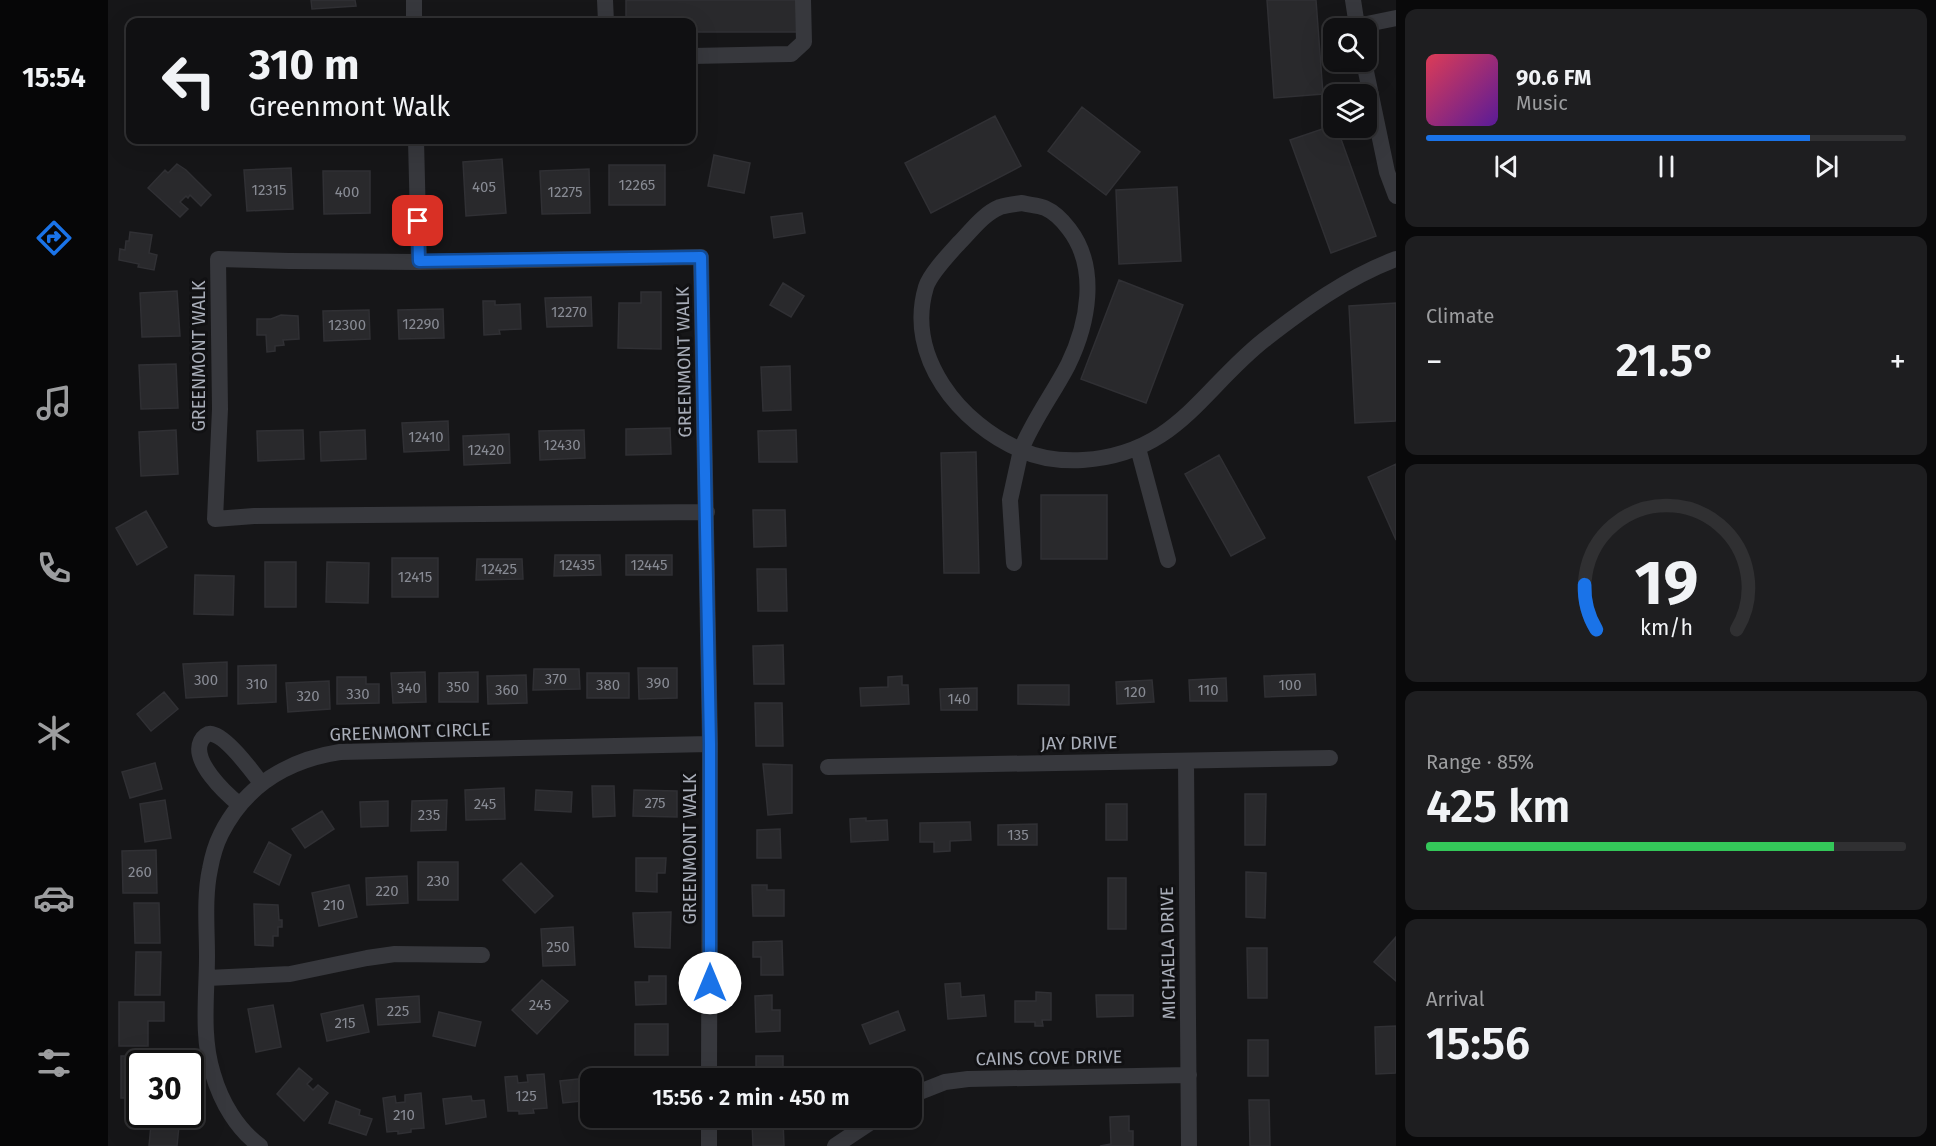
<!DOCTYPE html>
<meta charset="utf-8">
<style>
body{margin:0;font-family:"Fira Sans",sans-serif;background:#1e1e20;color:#f1f3f6;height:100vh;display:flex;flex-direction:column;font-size:22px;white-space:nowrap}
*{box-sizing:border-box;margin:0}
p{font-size:20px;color:#9c9d9f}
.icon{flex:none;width:33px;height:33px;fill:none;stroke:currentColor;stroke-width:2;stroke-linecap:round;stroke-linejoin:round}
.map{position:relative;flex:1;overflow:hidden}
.panel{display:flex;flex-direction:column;gap:9px;padding:9px;background:#09090a;width:540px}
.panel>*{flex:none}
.banner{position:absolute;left:18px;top:18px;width:570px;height:126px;border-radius:12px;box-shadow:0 6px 24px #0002,0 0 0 2px #303032;background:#101012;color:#f1f3f6;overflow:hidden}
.tools{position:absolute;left:1215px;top:18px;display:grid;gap:12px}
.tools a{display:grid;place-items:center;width:54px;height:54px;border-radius:12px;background:#101012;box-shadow:0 6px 24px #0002,0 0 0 2px #303032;font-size:30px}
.speed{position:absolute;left:18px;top:1050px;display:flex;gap:12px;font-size:30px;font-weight:700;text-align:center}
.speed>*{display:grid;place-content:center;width:78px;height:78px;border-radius:50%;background:#101012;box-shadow:0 6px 24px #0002,0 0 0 2px #303032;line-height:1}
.speed .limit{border:3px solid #111;border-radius:9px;background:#fff;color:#111}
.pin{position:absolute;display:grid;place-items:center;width:51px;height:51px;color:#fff;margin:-26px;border-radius:12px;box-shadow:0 3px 9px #0006}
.me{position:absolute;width:66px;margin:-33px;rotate:0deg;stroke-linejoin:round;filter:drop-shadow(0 0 4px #0008)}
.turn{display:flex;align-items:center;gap:21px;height:126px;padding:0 24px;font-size:27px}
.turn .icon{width:78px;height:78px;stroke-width:2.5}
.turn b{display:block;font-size:42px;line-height:51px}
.big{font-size:45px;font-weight:600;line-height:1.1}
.panel .card{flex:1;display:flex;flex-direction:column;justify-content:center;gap:9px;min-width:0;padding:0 21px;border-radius:12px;background:#1e1e20}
.panel .dial{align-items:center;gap:0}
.dial svg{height:156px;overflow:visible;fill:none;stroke:#303032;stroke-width:7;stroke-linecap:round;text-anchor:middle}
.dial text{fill:#f1f3f6;stroke:none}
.song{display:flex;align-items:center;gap:18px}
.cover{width:72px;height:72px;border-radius:9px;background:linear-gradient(135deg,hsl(350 70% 55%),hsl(270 70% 35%))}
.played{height:6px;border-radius:3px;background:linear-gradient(90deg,#1a73e8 80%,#303032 80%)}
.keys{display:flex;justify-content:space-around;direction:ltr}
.heat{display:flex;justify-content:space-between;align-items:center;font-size:33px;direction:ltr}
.charge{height:9px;border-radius:4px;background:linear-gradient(90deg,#34c759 85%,#303032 0)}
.trip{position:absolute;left:472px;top:1068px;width:342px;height:60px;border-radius:12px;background:#101012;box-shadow:0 6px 24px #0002,0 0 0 2px #303032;font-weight:600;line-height:60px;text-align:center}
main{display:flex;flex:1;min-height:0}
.tab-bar{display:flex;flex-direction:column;width:108px;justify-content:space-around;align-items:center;background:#060607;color:#9c9d9f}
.tab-bar .icon{width:42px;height:42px}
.tab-bar .current{color:#1a73e8}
.tab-bar b{font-size:27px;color:#f1f3f6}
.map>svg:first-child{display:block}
</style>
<main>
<nav class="tab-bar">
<b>15:54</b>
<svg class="icon current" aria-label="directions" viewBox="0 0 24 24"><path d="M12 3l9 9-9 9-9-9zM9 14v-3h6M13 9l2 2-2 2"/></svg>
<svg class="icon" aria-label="music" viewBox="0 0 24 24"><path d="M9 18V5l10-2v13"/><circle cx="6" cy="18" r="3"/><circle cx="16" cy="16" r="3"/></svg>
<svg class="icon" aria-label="phone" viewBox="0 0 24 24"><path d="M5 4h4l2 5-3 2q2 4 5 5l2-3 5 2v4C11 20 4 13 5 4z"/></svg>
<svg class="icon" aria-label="climate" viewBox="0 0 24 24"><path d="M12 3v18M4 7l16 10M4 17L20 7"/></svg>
<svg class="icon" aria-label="car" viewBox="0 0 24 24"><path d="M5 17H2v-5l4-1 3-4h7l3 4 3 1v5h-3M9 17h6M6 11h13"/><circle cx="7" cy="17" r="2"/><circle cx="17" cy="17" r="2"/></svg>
<svg class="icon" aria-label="filters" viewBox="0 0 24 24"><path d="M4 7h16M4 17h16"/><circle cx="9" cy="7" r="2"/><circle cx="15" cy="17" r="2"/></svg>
</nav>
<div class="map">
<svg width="1288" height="1146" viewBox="0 0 1288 1146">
<rect width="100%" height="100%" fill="#161618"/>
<path fill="#29292c" stroke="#303034" stroke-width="1.5" d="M 203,0 L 247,0 L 248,6 L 204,9 Z
M 518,0 L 690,0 L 691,32 L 584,32 L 584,22 L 518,22 Z
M 1159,0 L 1208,0 L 1215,94 L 1166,98 Z
M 974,107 L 1032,152 L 998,195 L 940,151 Z
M 887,116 L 913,166 L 823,213 L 797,163 Z
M 1226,125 L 1226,128 L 1229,128 L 1268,236 L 1223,253 L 1182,140 Z
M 606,155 L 642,163 L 636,193 L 600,186 Z
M 394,159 L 398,213 L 358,216 L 355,162 Z
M 69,164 L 78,170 L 103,195 L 93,206 L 82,195 L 80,198 L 78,196 L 72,202 L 80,209 L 72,217 L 40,188 L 57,170 L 60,173 Z
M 501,165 L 557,165 L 557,205 L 501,205 Z
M 183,168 L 185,209 L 139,211 L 136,170 Z
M 481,169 L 482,213 L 434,214 L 432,171 Z
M 215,171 L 262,171 L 262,213 L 216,214 Z
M 1069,187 L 1073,261 L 1011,264 L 1008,190 Z
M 694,213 L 697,233 L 666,238 L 663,217 Z
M 22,232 L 44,235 L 41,253 L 49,255 L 46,270 L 30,267 L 31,264 L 11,260 L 12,249 L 17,250 L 18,241 L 21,241 Z
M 1011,280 L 1075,305 L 1038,403 L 973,379 Z
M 675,283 L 696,296 L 683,317 L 662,305 Z
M 69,291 L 72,336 L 34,337 L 32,293 Z
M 533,292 L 553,292 L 553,349 L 510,348 L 511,303 L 533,303 Z
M 483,297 L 484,326 L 439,327 L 437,298 Z
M 375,301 L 387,301 L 387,305 L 412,304 L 413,329 L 391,330 L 392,334 L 376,335 Z
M 1288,303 L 1288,421 L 1247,423 L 1241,306 Z
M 335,309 L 336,338 L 291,339 L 290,310 Z
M 261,310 L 262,339 L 216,341 L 215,311 Z
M 173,315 L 190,316 L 191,339 L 175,340 L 176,345 L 167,346 L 167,351 L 159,352 L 158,335 L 149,335 L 149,319 L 163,319 Z
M 68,364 L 70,408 L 33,409 L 31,365 Z
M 682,366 L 683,410 L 655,411 L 653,367 Z
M 340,421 L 341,450 L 296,452 L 294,423 Z
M 562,428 L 563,454 L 518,455 L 518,429 Z
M 68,430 L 70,474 L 33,476 L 31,432 Z
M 195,430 L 196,459 L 150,461 L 149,431 Z
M 257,430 L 258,459 L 213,461 L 212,432 Z
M 476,430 L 477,458 L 432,460 L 431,431 Z
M 688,430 L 689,462 L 651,462 L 650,431 Z
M 401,434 L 402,463 L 356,465 L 355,436 Z
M 868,452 L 871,573 L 836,573 L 833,453 Z
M 1111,455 L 1157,538 L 1123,556 L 1077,474 Z
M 1288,464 L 1288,540 L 1260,477 Z
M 933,495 L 999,495 L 999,559 L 933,559 Z
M 645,510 L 677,510 L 678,546 L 646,547 Z
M 38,511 L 59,547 L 29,565 L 8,528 Z
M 447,555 L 492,555 L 493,575 L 446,576 Z
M 518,555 L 564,555 L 564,575 L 518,575 Z
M 284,558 L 330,558 L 330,597 L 284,597 Z
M 369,559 L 414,559 L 415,579 L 368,580 Z
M 157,562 L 188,562 L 188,607 L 157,607 Z
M 219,562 L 261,563 L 260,603 L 218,602 Z
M 649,569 L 678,569 L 679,611 L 650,611 Z
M 87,575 L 126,576 L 125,615 L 86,614 Z
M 675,645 L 676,684 L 646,684 L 645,646 Z
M 119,662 L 119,696 L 78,698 L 75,664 Z
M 168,665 L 168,702 L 130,704 L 130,666 Z
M 530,668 L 569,668 L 569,698 L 531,699 Z
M 426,669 L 471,669 L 472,689 L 425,690 Z
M 317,672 L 318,702 L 285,703 L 283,673 Z
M 370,672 L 370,702 L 331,702 L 331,673 Z
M 479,673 L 521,673 L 521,698 L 479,698 Z
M 1207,674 L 1208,695 L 1157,697 L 1156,676 Z
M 418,675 L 419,703 L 380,704 L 379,676 Z
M 794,676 L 794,685 L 800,685 L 801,704 L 753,706 L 752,688 L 780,687 L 780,677 Z
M 229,677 L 258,677 L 258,684 L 271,684 L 271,703 L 229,704 Z
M 1118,678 L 1119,701 L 1082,701 L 1081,680 Z
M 1044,680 L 1046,702 L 1009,704 L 1008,682 Z
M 221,681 L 222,709 L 180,712 L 178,683 Z
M 910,685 L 961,685 L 961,705 L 910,704 Z
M 869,688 L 869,710 L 833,710 L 832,689 Z
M 56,692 L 70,709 L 43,731 L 29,714 Z
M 647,703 L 674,703 L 675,746 L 648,746 Z
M 47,763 L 54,789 L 22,798 L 14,772 Z
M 655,764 L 684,765 L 684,813 L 660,815 Z
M 484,786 L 506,786 L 507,816 L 485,817 Z
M 396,788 L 397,819 L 358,820 L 357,790 Z
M 428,790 L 464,792 L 463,812 L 427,810 Z
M 526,790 L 569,791 L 569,817 L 525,816 Z
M 1137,794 L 1158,794 L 1157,845 L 1137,845 Z
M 57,800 L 63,838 L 37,842 L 32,804 Z
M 339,800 L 338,830 L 303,831 L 304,801 Z
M 280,801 L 280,826 L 253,827 L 252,802 Z
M 998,804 L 1019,804 L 1019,840 L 998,840 Z
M 214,811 L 226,829 L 197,848 L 184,829 Z
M 758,818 L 758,821 L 779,820 L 780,840 L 743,842 L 742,819 Z
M 862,822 L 863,840 L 842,841 L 842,851 L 826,852 L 826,842 L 812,842 L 812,823 Z
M 929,824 L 929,845 L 890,845 L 890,825 Z
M 672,829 L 673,858 L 649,858 L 649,830 Z
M 161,842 L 183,855 L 171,885 L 146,872 Z
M 48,850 L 49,893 L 15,893 L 14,851 Z
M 528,858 L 558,858 L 557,873 L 549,873 L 549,892 L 528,891 Z
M 310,862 L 350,862 L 350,900 L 310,900 Z
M 413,863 L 445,896 L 427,913 L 395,880 Z
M 1138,872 L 1158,873 L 1157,918 L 1138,917 Z
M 299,876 L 300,903 L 259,905 L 258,878 Z
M 1000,878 L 1018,878 L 1018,929 L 1000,929 Z
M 241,885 L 249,917 L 211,926 L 204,893 Z
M 644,885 L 659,885 L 659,890 L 676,890 L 676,916 L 645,916 Z
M 26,903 L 51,903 L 52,943 L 27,943 Z
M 146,904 L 170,905 L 171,920 L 174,920 L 174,927 L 170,927 L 170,936 L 165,936 L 165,946 L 147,945 Z
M 563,912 L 562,948 L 527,947 L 525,913 Z
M 465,927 L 467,965 L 435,966 L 433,929 Z
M 1288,937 L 1288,981 L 1266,962 Z
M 674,941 L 675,975 L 653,975 L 653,957 L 645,957 L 645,942 Z
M 1139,948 L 1159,948 L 1159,998 L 1140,998 Z
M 28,952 L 53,952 L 52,995 L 27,995 Z
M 541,976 L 558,976 L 558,1004 L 528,1005 L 527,982 L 541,982 Z
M 434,980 L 460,1001 L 429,1034 L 404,1010 Z
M 852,983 L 853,997 L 876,995 L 878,1016 L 840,1019 L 837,984 Z
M 928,992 L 943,993 L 943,1020 L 934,1020 L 935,1026 L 927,1026 L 927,1022 L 907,1022 L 907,1001 L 928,1001 Z
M 664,995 L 664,1010 L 672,1010 L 672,1031 L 648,1032 L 647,996 Z
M 988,995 L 1025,995 L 1025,1016 L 989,1017 Z
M 311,996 L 312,1022 L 270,1025 L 268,999 Z
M 11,1002 L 56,1002 L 56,1021 L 40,1021 L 40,1046 L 11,1046 Z
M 165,1005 L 173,1047 L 148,1052 L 140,1009 Z
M 255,1005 L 261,1032 L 219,1041 L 213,1014 Z
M 790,1011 L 797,1030 L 762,1044 L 754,1025 Z
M 331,1012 L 373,1022 L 367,1046 L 325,1036 Z
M 527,1024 L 560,1024 L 560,1055 L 527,1055 Z
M 1288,1026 L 1288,1073 L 1268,1074 L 1267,1027 Z
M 1140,1040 L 1160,1040 L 1160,1076 L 1140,1076 Z
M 13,1056 L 57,1056 L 56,1064 L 32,1064 L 32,1098 L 13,1098 Z
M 648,1056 L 675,1056 L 675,1078 L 648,1078 Z
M 191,1068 L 204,1079 L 199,1084 L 205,1090 L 210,1085 L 220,1093 L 196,1121 L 169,1094 Z
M 436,1074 L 439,1108 L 425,1109 L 426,1113 L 411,1114 L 411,1111 L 400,1111 L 397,1077 L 409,1076 L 410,1083 L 420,1082 L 419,1075 Z
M 479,1078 L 480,1083 L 483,1083 L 483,1100 L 455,1103 L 452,1081 Z
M 313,1093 L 316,1128 L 303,1129 L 303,1132 L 290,1134 L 290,1131 L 279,1132 L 275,1098 L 287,1096 L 288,1103 L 297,1102 L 297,1095 Z
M 363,1096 L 364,1101 L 376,1100 L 378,1117 L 338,1124 L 335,1099 Z
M 1141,1100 L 1161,1100 L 1162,1146 L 1142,1146 Z
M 228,1101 L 252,1110 L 251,1115 L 264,1119 L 258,1135 L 221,1123 Z
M 44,1114 L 72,1116 L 69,1146 L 41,1146 Z
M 1021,1116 L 1021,1131 L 1025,1131 L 1025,1146 L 992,1146 L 1003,1144 L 1002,1117 Z
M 675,1121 L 676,1146 L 645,1146 L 644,1122 Z"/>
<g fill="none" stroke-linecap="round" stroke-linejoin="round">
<path stroke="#37383d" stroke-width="16" d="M 306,0 L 306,22
M 497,0 L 498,22
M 1245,0 L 1249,26
M 1249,28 L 1249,26 L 1288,18
M 584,56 L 683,54 L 696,42 L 695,0
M 1256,62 L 1279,172 L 1288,196
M 308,140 L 311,262
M 914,203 C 921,205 930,205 937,208 C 946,212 955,221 961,229 C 991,268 980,324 960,365 C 945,394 925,420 913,450 C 852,424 797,357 818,287 C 822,274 841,254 851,243 C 863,231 875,214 892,207 C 898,205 907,204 914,203 Z
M 1030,448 L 1060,560
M 599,512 L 146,516 L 107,519 L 112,409 L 110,259 L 181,261 L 311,262 L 593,257 L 602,744 L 601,1078
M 906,563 L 902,500 L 913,450 C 932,459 955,461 975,460 C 1068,454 1093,390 1156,340 C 1197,308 1240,277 1288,259
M 1078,761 L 1081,1146
M 720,767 L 1222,758
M 132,805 C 117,793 83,761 93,741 C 95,737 99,733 104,734 C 119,737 144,771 153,783
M 99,978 L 182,974 L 259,958 L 287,954 L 374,955
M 804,1095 L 837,1082 L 860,1079 L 1081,1075
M 152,1146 C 129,1129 113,1102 105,1074 C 93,1037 99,994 99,956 C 99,928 96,897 102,869 C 104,858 108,844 113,834 C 137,786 180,760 232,752 L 602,744
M 601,1146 L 601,1118
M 727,1146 L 769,1118"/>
</g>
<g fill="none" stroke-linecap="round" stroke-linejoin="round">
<g stroke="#114b97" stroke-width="15">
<path id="route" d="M 310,221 L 311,261 L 593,257 L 602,744 L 602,983"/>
</g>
<use href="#route" stroke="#1a73e8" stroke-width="10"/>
</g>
<g text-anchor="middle" stroke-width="6" stroke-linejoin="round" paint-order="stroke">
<g font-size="15" fill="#888b94">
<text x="529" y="190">12265</text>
<text x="376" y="192">405</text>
<text x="161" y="195">12315</text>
<text x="239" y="197">400</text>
<text x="457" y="197">12275</text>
<text x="461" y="317">12270</text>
<text x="313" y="329">12290</text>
<text x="239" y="330">12300</text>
<text x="318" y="442">12410</text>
<text x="454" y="450">12430</text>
<text x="378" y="455">12420</text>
<text x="469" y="570">12435</text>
<text x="541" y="570">12445</text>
<text x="391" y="574">12425</text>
<text x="307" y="582">12415</text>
<text x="448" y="684">370</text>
<text x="98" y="685">300</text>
<text x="550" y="688">390</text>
<text x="149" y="689">310</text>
<text x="500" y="690">380</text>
<text x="1182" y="690">100</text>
<text x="350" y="692">350</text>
<text x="301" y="693">340</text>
<text x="399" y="695">360</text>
<text x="1100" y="695">110</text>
<text x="1027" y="697">120</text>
<text x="250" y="699">330</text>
<text x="200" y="701">320</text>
<text x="851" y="704">140</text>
<text x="547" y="808">275</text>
<text x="377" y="809">245</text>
<text x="321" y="820">235</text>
<text x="910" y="840">135</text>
<text x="32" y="877">260</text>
<text x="330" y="886">230</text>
<text x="279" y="896">220</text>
<text x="226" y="910">210</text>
<text x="450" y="952">250</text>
<text x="432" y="1010">245</text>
<text x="290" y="1016">225</text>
<text x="237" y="1028">215</text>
<text x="418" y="1101">125</text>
<text x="296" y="1120">210</text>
</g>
<g font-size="18" fill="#a8adb8" stroke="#111113">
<text transform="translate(91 356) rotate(-90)" y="6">GREENMONT WALK</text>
<text transform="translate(576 362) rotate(-91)" y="6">GREENMONT WALK</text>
<text transform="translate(302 732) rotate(-2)" y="6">GREENMONT CIRCLE</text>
<text transform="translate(971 743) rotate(-1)" y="6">JAY DRIVE</text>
<text transform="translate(582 849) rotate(-90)" y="6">GREENMONT WALK</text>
<text transform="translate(1060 953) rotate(-91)" y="6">MICHAELA DRIVE</text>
<text transform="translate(941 1058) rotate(-1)" y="6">CAINS COVE DRIVE</text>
</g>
</g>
</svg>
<div class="tools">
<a><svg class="icon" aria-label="search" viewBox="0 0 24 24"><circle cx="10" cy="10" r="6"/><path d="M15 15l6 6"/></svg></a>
<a><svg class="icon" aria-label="layers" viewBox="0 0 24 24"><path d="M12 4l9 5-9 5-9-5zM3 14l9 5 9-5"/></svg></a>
</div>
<div class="speed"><div class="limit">30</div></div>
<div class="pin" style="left:310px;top:221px;background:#d93025"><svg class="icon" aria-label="arrive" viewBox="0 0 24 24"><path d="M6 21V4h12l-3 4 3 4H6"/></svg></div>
<svg class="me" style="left:602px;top:983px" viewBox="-20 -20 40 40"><circle r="19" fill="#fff"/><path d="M0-13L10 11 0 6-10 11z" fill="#1a73e8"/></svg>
<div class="trip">15:56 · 2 min · 450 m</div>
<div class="banner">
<div class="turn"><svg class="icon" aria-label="left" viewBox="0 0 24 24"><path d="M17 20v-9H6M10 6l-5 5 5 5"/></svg><div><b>310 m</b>Greenmont Walk</div></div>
</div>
</div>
<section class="panel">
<div class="card">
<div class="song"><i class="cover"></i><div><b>90.6 FM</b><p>Music</p></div></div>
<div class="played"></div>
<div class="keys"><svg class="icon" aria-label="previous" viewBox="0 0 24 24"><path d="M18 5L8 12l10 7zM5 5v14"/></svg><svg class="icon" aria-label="pause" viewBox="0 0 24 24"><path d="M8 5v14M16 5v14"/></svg><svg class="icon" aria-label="next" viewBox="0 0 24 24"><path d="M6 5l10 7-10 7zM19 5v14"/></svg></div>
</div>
<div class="card"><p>Climate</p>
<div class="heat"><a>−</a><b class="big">21.5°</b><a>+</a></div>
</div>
<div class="card dial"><svg viewBox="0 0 100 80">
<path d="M14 69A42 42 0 1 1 86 69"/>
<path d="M14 69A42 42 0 0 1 8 46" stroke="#1a73e8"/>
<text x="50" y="56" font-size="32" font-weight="700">19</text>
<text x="50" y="72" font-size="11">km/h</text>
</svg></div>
<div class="card"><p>Range · 85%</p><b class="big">425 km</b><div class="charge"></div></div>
<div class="card"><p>Arrival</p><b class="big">15:56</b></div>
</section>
</main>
